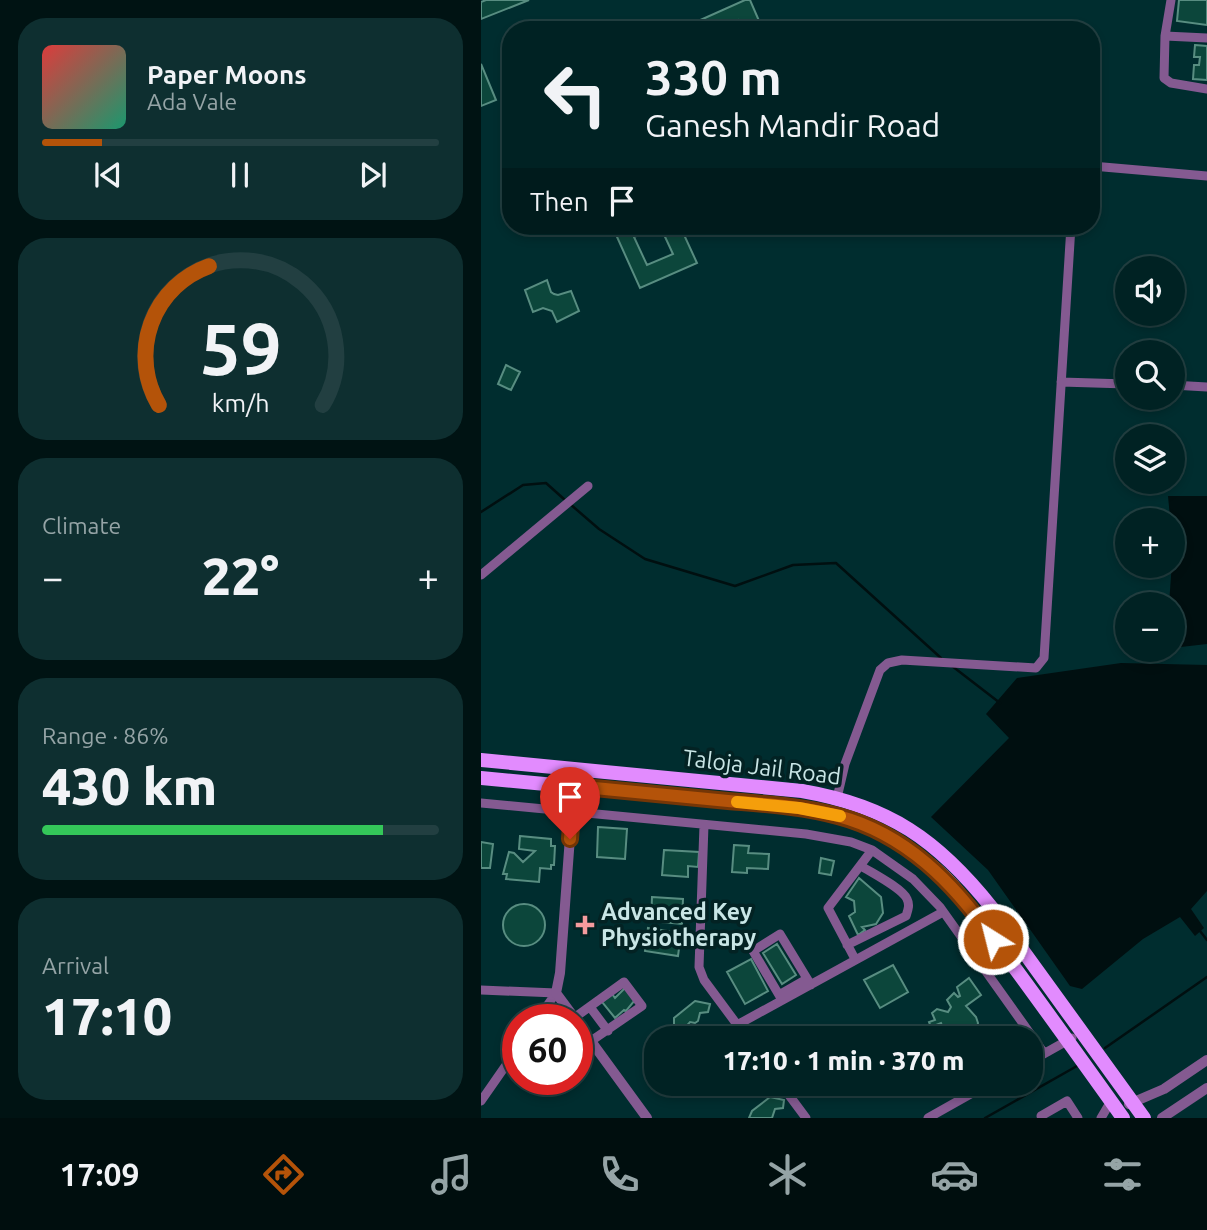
<!DOCTYPE html>
<meta charset="utf-8">
<style>
body{margin:0;font-family:Ubuntu,sans-serif;background:#0e2f30;color:#f1f3f6;height:100vh;display:flex;flex-direction:column;font-size:26px;white-space:nowrap}
*{box-sizing:border-box;margin:0}
p{font-size:23px;color:#95a4a6}
.icon{flex:none;width:38px;height:38px;fill:none;stroke:currentColor;stroke-width:2;stroke-linecap:round;stroke-linejoin:round}
.map{position:relative;flex:1;overflow:hidden}
.drawer{display:flex;flex-direction:column;gap:18px;padding:18px;background:#001313;width:481px}
.drawer>*{flex:none}
.guide{position:absolute;left:21px;top:21px;width:598px;height:214px;border-radius:28px;box-shadow:0 4px 10px #0003,0 0 0 2px #223f41;background:#002223;color:#f1f3f6;overflow:hidden}
.buttons{position:absolute;left:634px;top:256px;display:grid;gap:14px}
.buttons a{display:grid;place-items:center;width:70px;height:70px;border-radius:50%;background:#002223;box-shadow:0 4px 10px #0003,0 0 0 2px #223f41;font-size:35px}
.speed{position:absolute;left:21px;top:1004px;display:flex;gap:14px;font-size:35px;font-weight:700;text-align:center}
.speed>*{display:grid;place-content:center;width:91px;height:91px;border-radius:50%;background:#002223;box-shadow:0 4px 10px #0003,0 0 0 2px #223f41;line-height:1}
.speed .limit{border:10px solid #d22;background:#fff;color:#111}
.pin{position:absolute;display:grid;place-items:center;width:60px;height:60px;color:#fff;margin:-72px -30px;border-radius:50% 50% 50% 0;rotate:-45deg;box-shadow:0 0 7px #0007}
.pin .icon{rotate:45deg}
.me{position:absolute;width:77px;margin:-38px;rotate:324deg;stroke-linejoin:round;filter:drop-shadow(0 0 5px #0008)}
.turn{display:flex;align-items:center;gap:24px;height:147px;padding:0 28px;font-size:32px}
.turn .icon{width:91px;height:91px;stroke-width:2.5}
.turn b{display:block;font-size:49px;line-height:60px}
.then{display:flex;align-items:center;height:66px;padding:0 28px;background:#0003;gap:14px;font-size:26px}
.big{font-size:52px;font-weight:800;line-height:1.1}
.drawer .widget{flex:1;display:flex;flex-direction:column;justify-content:center;gap:10px;min-width:0;padding:0 24px;border-radius:28px;background:#0e2f30}
.drawer .dial{align-items:center;gap:0}
.dial svg{height:182px;overflow:visible;fill:none;stroke:#223f41;stroke-width:7;stroke-linecap:round;text-anchor:middle}
.dial text{fill:#f1f3f6;stroke:none}
.song{display:flex;align-items:center;gap:21px}
.cover{width:84px;height:84px;border-radius:10px;background:linear-gradient(135deg,hsl(0 70% 55%),hsl(160 70% 35%))}
.played{height:7px;border-radius:4px;background:linear-gradient(90deg,#b45309 15%,#223f41 15%)}
.keys{display:flex;justify-content:space-around;direction:ltr}
.heat{display:flex;justify-content:space-between;align-items:center;font-size:38px;direction:ltr}
.charge{height:10px;border-radius:5px;background:linear-gradient(90deg,#34c759 86%,#223f41 0)}
.trip{position:absolute;left:163px;top:1026px;width:399px;height:70px;border-radius:28px;background:#002223;box-shadow:0 4px 10px #0003,0 0 0 2px #223f41;font-weight:800;line-height:70px;text-align:center}
.dock{display:flex;height:112px;justify-content:space-around;align-items:center;background:#000e0e;color:#95a4a6}
.dock .icon{width:49px;height:49px}
.dock .on{color:#b45309}
.dock b{font-size:32px;color:#f1f3f6}
main{display:flex;flex:1;min-height:0}
.map>svg:first-child{display:block}
</style>
<main>
<section class="drawer">
<div class="widget">
<div class="song"><i class="cover"></i><div><b>Paper Moons</b><p>Ada Vale</p></div></div>
<div class="played"></div>
<div class="keys"><svg class="icon" aria-label="previous" viewBox="0 0 24 24"><path d="M18 5L8 12l10 7zM5 5v14"/></svg><svg class="icon" aria-label="pause" viewBox="0 0 24 24"><path d="M8 5v14M16 5v14"/></svg><svg class="icon" aria-label="next" viewBox="0 0 24 24"><path d="M6 5l10 7-10 7zM19 5v14"/></svg></div>
</div>
<div class="widget dial"><svg viewBox="0 0 100 80">
<path d="M14 69A42 42 0 1 1 86 69"/>
<path d="M14 69A42 42 0 0 1 36 8" stroke="#b45309"/>
<text x="50" y="56" font-size="32" font-weight="700">59</text>
<text x="50" y="72" font-size="11">km/h</text>
</svg></div>
<div class="widget"><p>Climate</p>
<div class="heat"><a>−</a><b class="big">22°</b><a>+</a></div>
</div>
<div class="widget"><p>Range · 86%</p><b class="big">430 km</b><div class="charge"></div></div>
<div class="widget"><p>Arrival</p><b class="big">17:10</b></div>
</section>
<div class="map">
<svg width="726" height="1118" viewBox="0 0 726 1118">
<rect width="100%" height="100%" fill="#002d2f"/>
<path fill="#000f10" d="M 687,496 L 726,496 L 726,644 L 691,648 L 691,604 L 688,604 L 692,549 Z
M 640,663 L 726,665 L 726,891 L 710,909 L 723,928 L 714,936 L 699,917 L 662,939 L 601,989 L 589,986 L 507,870 L 450,817 L 528,738 L 505,714 L 536,678 Z"/>
<g fill="none" stroke-linecap="round" stroke-linejoin="round">
<path stroke="#000f10" stroke-width="2.5" d="M 89,504 L 118,529 L 164,559 L 254,586 L 312,565 L 355,563 L 460,658
M 0,512 L 42,485 L 65,483 L 84,500
M 471,666 L 519,703
M 719,931 L 726,940
M 624,1048 L 726,977
M 504,1118 L 596,1066"/>
</g>
<path fill="#0c463b" stroke="#588d81" stroke-width="2" fill-rule="evenodd" d="M 5,0 L 48,0 L 0,19 L 0,2 Z
M 264,0 L 269,0 L 282,30 L 261,30 L 257,20 L 235,30 L 197,30 Z
M 698,0 L 726,0 L 726,25 L 696,21 Z
M 714,45 L 726,46 L 726,80 L 712,79 L 713,65 L 718,65 L 719,57 L 713,57 Z
M 0,64 L 15,100 L 0,106 Z
M 137,226 L 199,226 L 216,263 L 159,288 L 132,228 ZM 179,226 L 192,254 L 166,265 L 153,237 Z
M 66,280 L 70,292 L 73,294 L 77,295 L 90,291 L 98,311 L 76,322 L 71,311 L 62,308 L 52,312 L 44,290 Z
M 25,365 L 39,372 L 30,390 L 17,384 Z
M 117,827 L 146,829 L 144,859 L 116,857 Z
M 39,836 L 70,839 L 70,846 L 74,846 L 73,865 L 70,865 L 70,869 L 59,868 L 58,882 L 25,879 L 26,874 L 22,874 L 28,852 L 33,853 L 42,862 L 54,851 L 38,849 Z
M 0,842 L 12,844 L 9,868 L 0,868 Z
M 253,845 L 268,846 L 267,853 L 288,854 L 287,869 L 266,868 L 266,873 L 251,872 Z
M 183,850 L 218,852 L 217,867 L 207,866 L 207,877 L 181,875 Z
M 340,858 L 353,861 L 350,875 L 338,873 Z
M 378,878 L 400,897 L 402,913 L 395,924 L 381,927 L 384,930 L 377,935 L 368,916 L 374,912 L 373,901 L 365,897 Z
M 171,897 L 202,899 L 201,924 L 170,921 Z
M22 925a21 21 0 1 1 42 0a21 21 0 1 1-42 0Z
M 167,928 L 200,933 L 197,956 L 164,951 Z
M 296,944 L 315,975 L 301,984 L 282,953 Z
M 270,959 L 287,991 L 264,1004 L 246,972 Z
M 412,965 L 427,992 L 399,1008 L 383,980 Z
M 488,978 L 500,995 L 485,1006 L 495,1017 L 497,1023 L 496,1028 L 485,1038 L 455,1038 L 453,1033 L 462,1028 L 460,1023 L 450,1027 L 448,1022 L 454,1020 L 451,1013 L 456,1009 L 467,1012 L 470,1007 L 466,1000 L 473,993 L 477,997 L 479,996 L 476,987 Z
M 145,987 L 154,1000 L 145,1011 L 143,1010 L 134,1018 L 121,1002 L 131,994 L 134,998 Z
M 214,1001 L 229,1004 L 227,1012 L 219,1013 L 217,1021 L 214,1023 L 209,1022 L 201,1031 L 193,1029 L 193,1018 Z
M 418,1083 L 442,1083 L 424,1094 Z
M 289,1097 L 303,1100 L 302,1108 L 294,1109 L 291,1118 L 268,1118 L 271,1111 Z"/>
<g fill="none" stroke-linecap="round" stroke-linejoin="round">
<path stroke="#845a91" stroke-width="9" d="M 690,0 L 684,36 L 683,78 L 690,83 L 726,89
M 684,36 L 726,38
M 611,166 L 726,176
M 580,382 L 646,384
M 691,385 L 726,387
M 0,575 L 107,486
M 356,798 L 364,764 L 399,670 L 407,663 L 421,660 L 555,668 L 563,658 L 590,226
M 0,803 L 325,834 L 370,842 L 391,850 L 432,879 L 459,907 L 563,1053
M 223,825 L 218,967 L 223,980 L 266,1038
M 366,945 L 425,916 C 427,910 429,905 426,899 C 421,888 391,873 380,866
M 374,959 L 347,908 L 391,850
M 0,990 L 75,993
M 298,995 L 326,979
M 301,1000 L 272,951 L 299,934 L 330,985
M 109,1007 L 127,1031
M 93,1018 L 143,982 L 161,1006 L 110,1041
M 56,1020 L 75,993
M 256,1025 L 462,912
M 550,1061 L 591,1038
M 299,1083 L 325,1118
M 0,1101 L 37,1048
M 447,1118 L 509,1083
M 562,1118 L 560,1116 L 586,1101 L 597,1118
M 620,1118 L 630,1101"/>
<path stroke="#845a91" stroke-width="10" d="M 94,769 L 79,973 L 75,993 L 95,1020
M 96,1022 L 166,1118
M 648,1104 L 683,1089 L 726,1060
M 681,1118 L 726,1088"/>
<path stroke="#e28bfe" stroke-width="14" d="M 0,760 L 321,791 C 408,806 457,840 511,908 L 663,1118
M 0,778 L 318,808 C 377,818 431,842 472,886 C 495,913 515,943 536,971 C 572,1020 607,1069 642,1118"/>
</g>
<g fill="none" stroke-linecap="round" stroke-linejoin="round">
<g stroke="#753606" stroke-width="18">
<path id="route" d="M 89,839 L 93,786 C 144,791 195,796 247,801 C 283,804 321,806 357,816 C 425,834 473,883 512,939"/>
</g>
<use href="#route" stroke="#b45309" stroke-width="12"/>
<path stroke="#f59e0b" stroke-width="12" d="M 256,802 L 318,808 L 359,816"/>
</g>
<path fill="#f59b9e" stroke="#032223" stroke-width="2.5" d="M100.5 914.5h7v7h7v7h-7v7h-7v-7h-7v-7h7z"/>
<g text-anchor="middle" stroke-width="7" stroke-linejoin="round" paint-order="stroke">
<g font-size="23" fill="#c9e6e6" stroke="#032223">
<text transform="translate(281 767) rotate(7)" y="8">Taloja Jail Road</text>
</g>
<g font-size="23" font-weight="bold" fill="#c9e6e6" stroke="#032223" text-anchor="start">
<text x="120" y="920">Advanced Key<tspan x="120" dy="26">Physiotherapy</tspan></text>
</g>
</g>
</svg>
<div class="buttons">
<a><svg class="icon" aria-label="sound" viewBox="0 0 24 24"><path d="M4 9h4l5-4v14l-5-4H4zM17 9q2 3 0 6"/></svg></a>
<a><svg class="icon" aria-label="search" viewBox="0 0 24 24"><circle cx="10" cy="10" r="6"/><path d="M15 15l6 6"/></svg></a>
<a><svg class="icon" aria-label="layers" viewBox="0 0 24 24"><path d="M12 4l9 5-9 5-9-5zM3 14l9 5 9-5"/></svg></a>
<a>+</a>
<a>−</a>
</div>
<div class="speed"><div class="limit">60</div></div>
<div class="pin" style="left:89px;top:839px;background:#d93025"><svg class="icon" aria-label="arrive" viewBox="0 0 24 24"><path d="M6 21V4h12l-3 4 3 4H6"/></svg></div>
<svg class="me" style="left:512px;top:939px" viewBox="-20 -20 40 40"><circle r="17" fill="#b45309" stroke="#fff" stroke-width="3"/><path d="M0-11L8 9 0 5-8 9z" fill="#fff"/></svg>
<div class="trip">17:10 · 1 min · 370 m</div>
<div class="guide">
<div class="turn"><svg class="icon" aria-label="left" viewBox="0 0 24 24"><path d="M17 20v-9H6M10 6l-5 5 5 5"/></svg><div><b>330 m</b>Ganesh Mandir Road</div></div>
<div class="then">Then<svg class="icon" aria-label="arrive" viewBox="0 0 24 24"><path d="M6 21V4h12l-3 4 3 4H6"/></svg></div>
</div>
</div>
</main>
<nav class="dock">
<b>17:09</b>
<svg class="icon on" aria-label="directions" viewBox="0 0 24 24"><path d="M12 3l9 9-9 9-9-9zM9 14v-3h6M13 9l2 2-2 2"/></svg>
<svg class="icon" aria-label="music" viewBox="0 0 24 24"><path d="M9 18V5l10-2v13"/><circle cx="6" cy="18" r="3"/><circle cx="16" cy="16" r="3"/></svg>
<svg class="icon" aria-label="phone" viewBox="0 0 24 24"><path d="M5 4h4l2 5-3 2q2 4 5 5l2-3 5 2v4C11 20 4 13 5 4z"/></svg>
<svg class="icon" aria-label="climate" viewBox="0 0 24 24"><path d="M12 3v18M4 7l16 10M4 17L20 7"/></svg>
<svg class="icon" aria-label="car" viewBox="0 0 24 24"><path d="M5 17H2v-5l4-1 3-4h7l3 4 3 1v5h-3M9 17h6M6 11h13"/><circle cx="7" cy="17" r="2"/><circle cx="17" cy="17" r="2"/></svg>
<svg class="icon" aria-label="filters" viewBox="0 0 24 24"><path d="M4 7h16M4 17h16"/><circle cx="9" cy="7" r="2"/><circle cx="15" cy="17" r="2"/></svg>
</nav>
